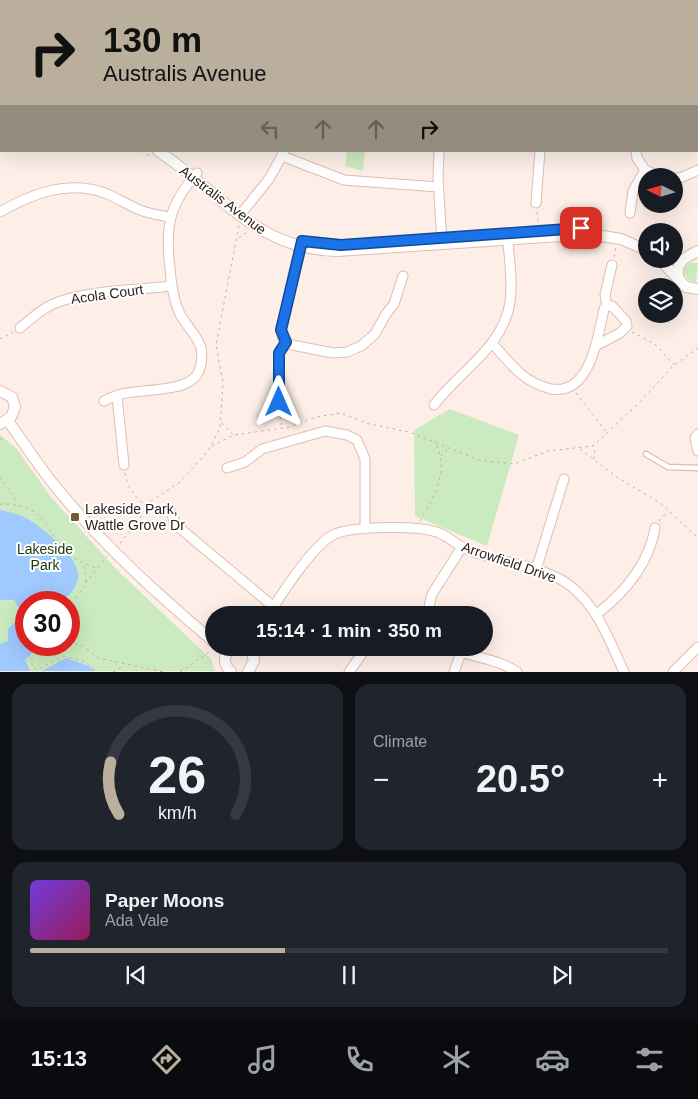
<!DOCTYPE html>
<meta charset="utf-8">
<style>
body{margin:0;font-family:Helvetica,sans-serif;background:#20242c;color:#f1f3f6;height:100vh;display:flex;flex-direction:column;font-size:19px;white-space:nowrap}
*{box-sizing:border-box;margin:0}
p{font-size:16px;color:#9ea1a6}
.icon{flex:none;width:28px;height:28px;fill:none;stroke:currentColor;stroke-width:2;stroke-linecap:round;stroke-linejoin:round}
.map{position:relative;height:672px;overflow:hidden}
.side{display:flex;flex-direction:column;gap:12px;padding:12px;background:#0d0f14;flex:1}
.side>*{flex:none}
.banner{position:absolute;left:0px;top:0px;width:699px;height:152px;box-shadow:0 5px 20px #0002;background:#baaf9c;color:#111;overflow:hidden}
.needle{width:32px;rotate:275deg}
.controls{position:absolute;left:638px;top:168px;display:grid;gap:10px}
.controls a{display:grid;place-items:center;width:45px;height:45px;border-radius:50%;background:#171b24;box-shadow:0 5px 20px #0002;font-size:25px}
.speed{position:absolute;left:15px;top:591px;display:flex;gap:10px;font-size:25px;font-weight:700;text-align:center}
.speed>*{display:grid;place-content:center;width:65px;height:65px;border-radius:50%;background:#171b24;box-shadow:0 5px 20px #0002;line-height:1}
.speed .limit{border:8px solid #d22;background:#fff;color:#111}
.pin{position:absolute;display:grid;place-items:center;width:42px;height:42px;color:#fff;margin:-21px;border-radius:10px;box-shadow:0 2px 8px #0006}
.me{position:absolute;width:55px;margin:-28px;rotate:0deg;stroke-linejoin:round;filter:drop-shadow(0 0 4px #0008)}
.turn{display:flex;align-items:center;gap:18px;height:105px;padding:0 20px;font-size:22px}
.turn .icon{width:65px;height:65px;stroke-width:2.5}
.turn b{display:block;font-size:35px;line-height:42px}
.lanes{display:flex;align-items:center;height:48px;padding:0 20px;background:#0003;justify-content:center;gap:25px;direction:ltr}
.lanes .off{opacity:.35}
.big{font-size:38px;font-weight:600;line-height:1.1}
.side .tile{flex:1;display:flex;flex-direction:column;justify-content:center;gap:8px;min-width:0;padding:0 18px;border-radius:15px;background:#20242c}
.side .dial{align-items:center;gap:0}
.dial svg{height:130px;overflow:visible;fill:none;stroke:#363941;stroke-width:7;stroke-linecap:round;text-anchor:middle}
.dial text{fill:#f1f3f6;stroke:none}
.song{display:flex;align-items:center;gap:15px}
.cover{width:60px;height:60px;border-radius:8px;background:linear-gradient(135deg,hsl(260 70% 55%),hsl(330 70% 35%))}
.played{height:5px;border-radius:2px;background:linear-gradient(90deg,#baaf9c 40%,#363941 40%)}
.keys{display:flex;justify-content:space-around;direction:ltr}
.heat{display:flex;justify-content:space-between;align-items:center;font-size:28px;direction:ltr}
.side .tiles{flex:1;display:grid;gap:12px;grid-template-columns:1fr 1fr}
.tile:last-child{grid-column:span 2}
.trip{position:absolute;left:205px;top:606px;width:288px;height:50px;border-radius:25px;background:#171b24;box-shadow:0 5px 20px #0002;font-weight:600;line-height:50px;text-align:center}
.tabs{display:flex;height:80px;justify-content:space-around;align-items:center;background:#090b0e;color:#9ea1a6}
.tabs .icon{width:35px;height:35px}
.tabs .selected{color:#baaf9c}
.tabs b{font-size:22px;color:#f1f3f6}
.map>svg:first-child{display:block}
</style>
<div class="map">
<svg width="698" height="672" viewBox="0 0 698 672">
<rect width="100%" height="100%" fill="#fdefe7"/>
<path fill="#cbeabf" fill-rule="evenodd" d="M 347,151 L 365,151 L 363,171 L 345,166 Z
M 690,263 L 698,263 L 696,282 L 690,281 L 684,274 L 685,267 Z
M 450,409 L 519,435 L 487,546 L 415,516 L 414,430 Z
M 0,435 L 16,448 L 51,497 L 117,570 L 211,659 L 215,671 L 0,671 ZM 26,602 L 69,602 L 69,645 L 26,645 Z"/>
<path fill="#9fc9ff" d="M 0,510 C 9,512 18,514 26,518 C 42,527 78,556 78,575 C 78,587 69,594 63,602 L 26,602 L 26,645 L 40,645 L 25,660 L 30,671 L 0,671 L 0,644 L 8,641 L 8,629 L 20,617 L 21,612 L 14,600 L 0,600 Z
M 66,658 L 89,666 L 95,671 L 42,671 Z"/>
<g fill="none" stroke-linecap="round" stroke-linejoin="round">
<g stroke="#e0beab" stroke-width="7">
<path id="service" d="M 646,454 L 668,467 L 698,468"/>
</g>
<g stroke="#e0beab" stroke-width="11">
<path id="minor" d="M 112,1 L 113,0
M 698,80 L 698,81
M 439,151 L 438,176 L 442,244
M 282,156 L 344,180 L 438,187
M 645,170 L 659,176
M 674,178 L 680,178 L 698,170
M 536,203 L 540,151
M 0,212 C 33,193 68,180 105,193 C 117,198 128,205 140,210 C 149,214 160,215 169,217
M 630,213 L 633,191 L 645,170 L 637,158 L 636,151
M 240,215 L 269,179 L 284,152
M 302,241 L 281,330 L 283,339 L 292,345 L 333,353 L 347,352 L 361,346 L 375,334 L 386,314 L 394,304 L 403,276
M 607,306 L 605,295 L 612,265
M 20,328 C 33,317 45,306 61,301 C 94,290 138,290 172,286
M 492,343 C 501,353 510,364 521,374 C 529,381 540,386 551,389 C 590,396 598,337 604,309 L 607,306 L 612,306 L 626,321 L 627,326 L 620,333 L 597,345
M 117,396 L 124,465
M 104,401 C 110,398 116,395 122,394 C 141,389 178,392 193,379 C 201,373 203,358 201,348 C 197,334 185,325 179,312 C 173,298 171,283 170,268 C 165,226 169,205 197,173
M 279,401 L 279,353 L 286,342
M 434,405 C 459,372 504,346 510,302 C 513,280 509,256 507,233
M 698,434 L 695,438 L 698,451
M 227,468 L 245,462 L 262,449 L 325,431 L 347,435 L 357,440 L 365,459 L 365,529
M 170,510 L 176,525 L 274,607
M 536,570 L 564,479
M 597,614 C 625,592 649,565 655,528
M 268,615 C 282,594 314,543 335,534 C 353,526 414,526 433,531 C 445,533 455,544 466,549 C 498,563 547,565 573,588 C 599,610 610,642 624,672
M 427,615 L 432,594 L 462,547
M 451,648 C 472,658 497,658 517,672
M 349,672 L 366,648
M 454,672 L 461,653
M 673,672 L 698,647"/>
</g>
<g stroke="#e0beab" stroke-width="12">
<path id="tertiary" d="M 0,141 L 1,141
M 158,151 C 221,192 256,250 338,251 L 590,234 L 621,239 L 646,250
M 659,259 L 686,287 L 698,289
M 679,279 C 673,263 686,257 698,251
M 0,391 L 12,397 L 15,407 L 11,417 L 0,424
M 8,421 C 24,443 38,465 55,486 C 102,544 157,594 214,642
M 247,648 L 252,653 L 254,661 L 248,672
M 231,672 C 223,664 223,655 231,648"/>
</g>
<path stroke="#beb1a9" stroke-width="1" stroke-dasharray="2.5 4" stroke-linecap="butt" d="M 0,125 L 1,125
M 141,151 L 150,156
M 537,212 L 538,222
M 239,238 L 247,232
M 614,257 L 616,247
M 632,332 L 655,344 L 674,365
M 0,339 L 13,332
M 576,393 L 607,433
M 279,410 L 282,428
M 222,423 L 233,435
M 0,439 L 6,437
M 212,446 L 234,435 L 290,427 L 316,417 L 341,413 L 369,424 L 409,432 L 479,460 L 514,464 L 548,451 L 593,446 L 638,404 L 674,365 L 698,348
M 580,449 L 618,478 L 659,502 L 698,538
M 441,456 L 448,448
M 594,459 L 595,446
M 125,473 C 128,491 142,508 161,512
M 0,477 L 19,504
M 0,504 C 52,504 41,533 74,558 C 80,562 88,565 95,568
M 420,521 C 434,497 451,468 434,441
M 659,521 L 668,511
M 120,543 L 136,525 L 150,502 L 180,482 L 208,451 L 220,428 L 223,383 L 216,345 L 239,225
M 86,583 L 107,556
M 69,609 L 86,583 L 84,563
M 69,641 L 85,647 L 98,658 L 164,672
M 48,645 L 31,659 L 33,668 L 37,670 L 64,656 L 86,662 L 97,672
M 113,672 L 125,665
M 180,672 L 211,651"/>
<use href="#service" stroke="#fff" stroke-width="4.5"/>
<use href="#minor" stroke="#fff" stroke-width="9"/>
<use href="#tertiary" stroke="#fff" stroke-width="10"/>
</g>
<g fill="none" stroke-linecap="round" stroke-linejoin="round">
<g stroke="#114b97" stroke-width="12">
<path id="route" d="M 279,402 L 279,353 L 286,342 L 281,330 L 302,241 L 341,245 L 581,228"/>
</g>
<use href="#route" stroke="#1a73e8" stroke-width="9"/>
</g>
<rect fill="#765b2d" stroke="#fff" stroke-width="2" x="70" y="512" width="10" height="10" rx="2.5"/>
<g text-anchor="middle" stroke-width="4" stroke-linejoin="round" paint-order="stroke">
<g font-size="14" fill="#2e211a" stroke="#fff">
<text transform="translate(223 200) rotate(37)" y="5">Australis Avenue</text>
<text transform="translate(107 294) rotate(-8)" y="5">Acola Court</text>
<text transform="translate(509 562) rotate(19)" y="5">Arrowfield Drive</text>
</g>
<g font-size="14" fill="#2e211a" stroke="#fff" text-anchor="start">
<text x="85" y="514">Lakeside Park,<tspan x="85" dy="16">Wattle Grove Dr</tspan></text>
</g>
<g font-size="14" fill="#19340d" stroke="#fff">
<text x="45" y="554">Lakeside<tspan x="45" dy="16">Park</tspan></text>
</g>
</g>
</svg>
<div class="controls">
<a><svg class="needle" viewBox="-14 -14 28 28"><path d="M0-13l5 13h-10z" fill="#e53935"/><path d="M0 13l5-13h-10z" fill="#9ea1a6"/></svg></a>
<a><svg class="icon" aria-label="sound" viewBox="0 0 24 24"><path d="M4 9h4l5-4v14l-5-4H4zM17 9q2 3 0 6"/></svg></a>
<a><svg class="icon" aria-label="layers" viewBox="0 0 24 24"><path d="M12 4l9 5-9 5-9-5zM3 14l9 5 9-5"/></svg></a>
</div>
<div class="speed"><div class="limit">30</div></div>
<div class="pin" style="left:581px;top:228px;background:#d93025"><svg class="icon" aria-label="arrive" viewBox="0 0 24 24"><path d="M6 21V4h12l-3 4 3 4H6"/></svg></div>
<svg class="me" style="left:279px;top:402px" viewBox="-20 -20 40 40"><path d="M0-17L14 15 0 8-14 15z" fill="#1a73e8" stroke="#fff" stroke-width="4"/></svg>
<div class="trip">15:14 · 1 min · 350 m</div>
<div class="banner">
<div class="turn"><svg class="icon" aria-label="right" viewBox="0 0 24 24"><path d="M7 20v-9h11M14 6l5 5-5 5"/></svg><div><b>130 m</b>Australis Avenue</div></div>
<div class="lanes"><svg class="icon off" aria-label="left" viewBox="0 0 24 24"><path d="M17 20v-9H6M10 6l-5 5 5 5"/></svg><svg class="icon off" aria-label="ahead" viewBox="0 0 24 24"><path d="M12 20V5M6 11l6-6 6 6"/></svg><svg class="icon off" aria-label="ahead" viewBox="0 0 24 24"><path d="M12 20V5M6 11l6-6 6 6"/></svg><svg class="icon" aria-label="right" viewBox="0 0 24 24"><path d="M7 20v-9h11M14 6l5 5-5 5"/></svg></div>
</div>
</div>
<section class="side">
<div class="tiles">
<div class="tile dial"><svg viewBox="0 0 100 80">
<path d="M14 69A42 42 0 1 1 86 69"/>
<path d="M14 69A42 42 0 0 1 9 37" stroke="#baaf9c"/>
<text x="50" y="56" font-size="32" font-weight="700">26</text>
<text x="50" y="72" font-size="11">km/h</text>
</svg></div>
<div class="tile"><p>Climate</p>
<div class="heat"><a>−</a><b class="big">20.5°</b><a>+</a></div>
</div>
<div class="tile">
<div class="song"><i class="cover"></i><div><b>Paper Moons</b><p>Ada Vale</p></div></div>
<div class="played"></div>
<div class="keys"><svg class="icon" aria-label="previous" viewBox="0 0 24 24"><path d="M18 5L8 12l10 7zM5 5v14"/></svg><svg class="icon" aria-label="pause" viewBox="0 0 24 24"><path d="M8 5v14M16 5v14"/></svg><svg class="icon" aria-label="next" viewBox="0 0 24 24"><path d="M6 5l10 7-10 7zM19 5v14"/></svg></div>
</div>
</div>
</section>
<nav class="tabs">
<b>15:13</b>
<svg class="icon selected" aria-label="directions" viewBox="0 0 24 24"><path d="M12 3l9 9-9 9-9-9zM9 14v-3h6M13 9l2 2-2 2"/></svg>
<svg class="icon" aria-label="music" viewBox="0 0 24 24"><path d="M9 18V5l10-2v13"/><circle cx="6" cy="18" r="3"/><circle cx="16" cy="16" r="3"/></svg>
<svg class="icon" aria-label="phone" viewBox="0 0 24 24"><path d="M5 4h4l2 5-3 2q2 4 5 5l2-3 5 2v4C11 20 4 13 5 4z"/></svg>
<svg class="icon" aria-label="climate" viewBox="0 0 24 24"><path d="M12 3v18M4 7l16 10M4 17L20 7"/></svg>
<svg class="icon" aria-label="car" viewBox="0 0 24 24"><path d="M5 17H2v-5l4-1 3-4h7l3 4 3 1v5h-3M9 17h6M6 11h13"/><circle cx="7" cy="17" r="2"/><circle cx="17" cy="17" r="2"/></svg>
<svg class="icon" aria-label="filters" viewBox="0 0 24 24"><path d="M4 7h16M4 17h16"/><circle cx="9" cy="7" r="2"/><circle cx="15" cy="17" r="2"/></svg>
</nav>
